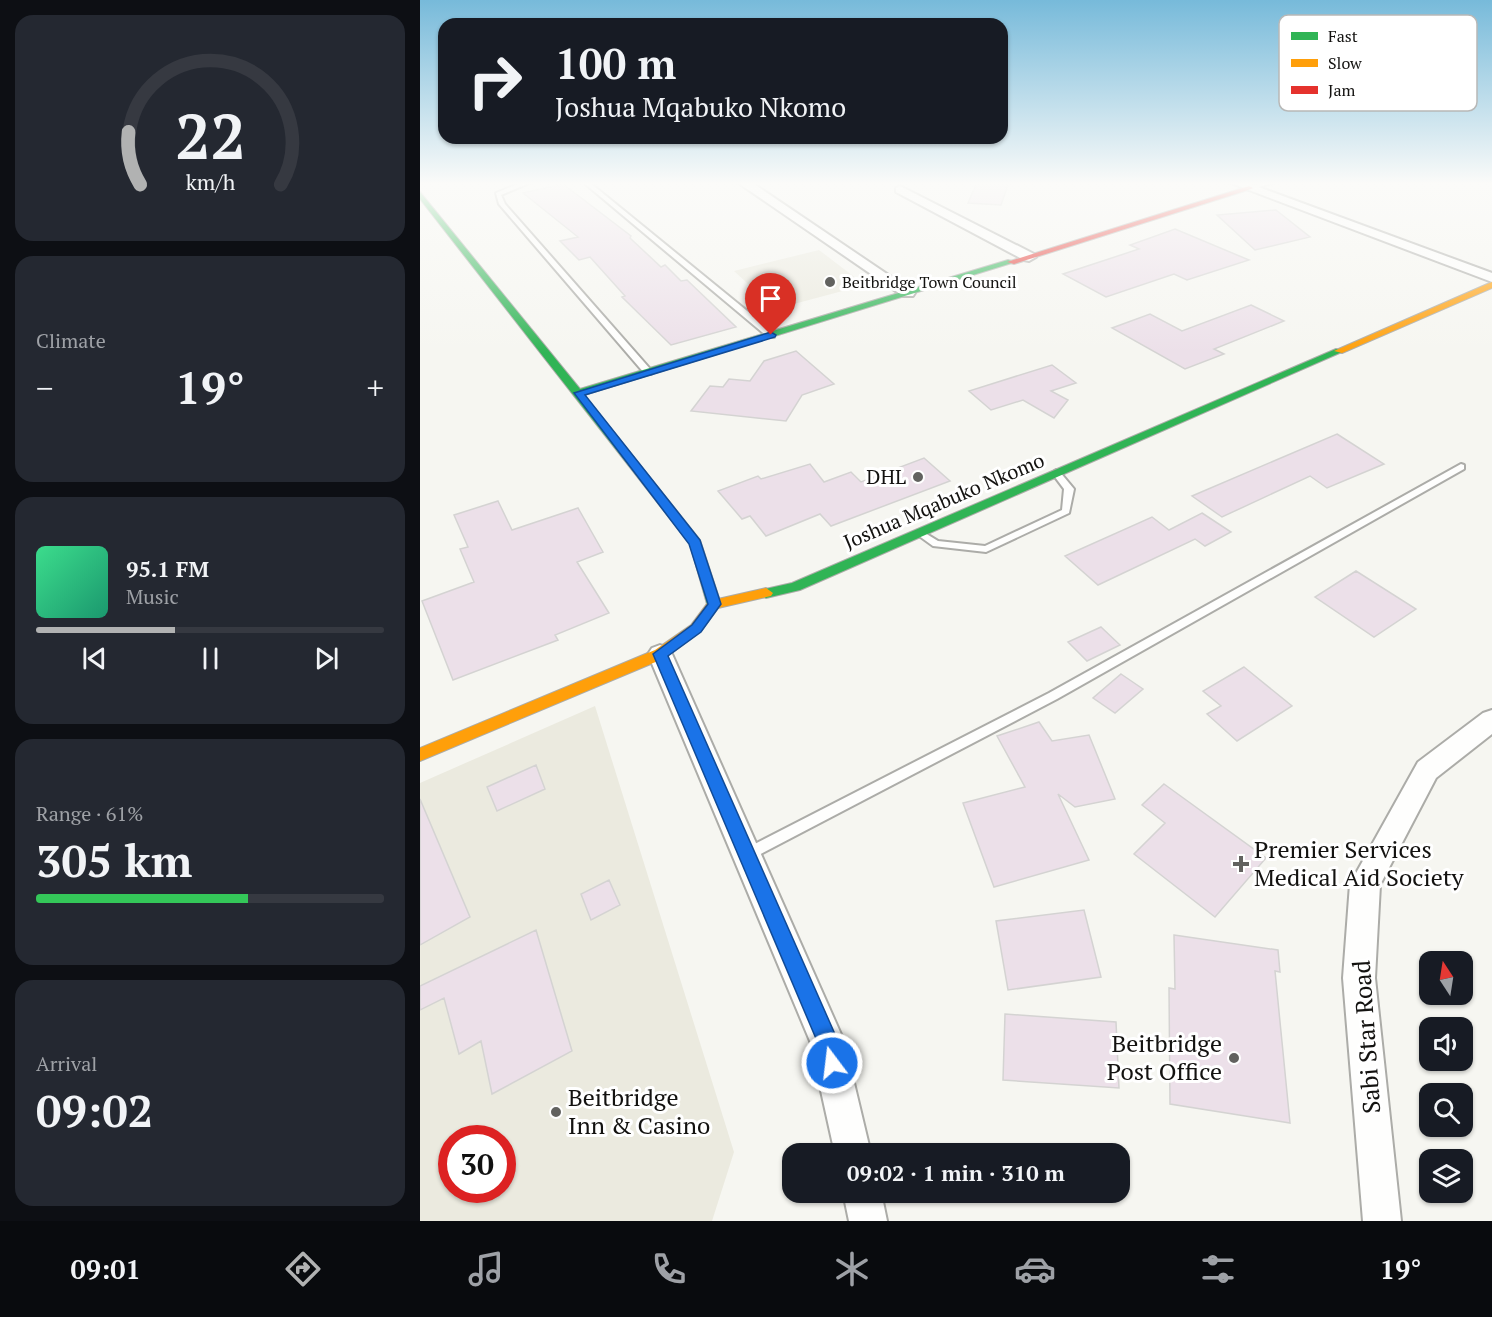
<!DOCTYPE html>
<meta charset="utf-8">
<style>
body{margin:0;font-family:"PT Serif",serif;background:#242831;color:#f1f3f6;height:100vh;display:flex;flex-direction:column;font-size:22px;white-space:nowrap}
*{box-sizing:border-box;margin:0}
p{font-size:20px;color:#9ea1a6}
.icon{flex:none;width:33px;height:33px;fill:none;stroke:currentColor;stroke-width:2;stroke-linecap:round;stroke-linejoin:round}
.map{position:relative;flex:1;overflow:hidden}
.details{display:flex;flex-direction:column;gap:15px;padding:15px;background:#0d0f14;width:420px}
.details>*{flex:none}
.top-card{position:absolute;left:18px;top:18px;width:570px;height:126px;border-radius:18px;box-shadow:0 2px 4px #0004;background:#171b24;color:#f1f3f6;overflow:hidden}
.needle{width:39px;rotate:348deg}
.tools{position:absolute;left:999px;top:951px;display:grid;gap:12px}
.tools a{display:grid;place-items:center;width:54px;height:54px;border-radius:12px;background:#171b24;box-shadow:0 2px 4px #0004;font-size:30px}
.speed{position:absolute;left:18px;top:1125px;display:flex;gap:12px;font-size:30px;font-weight:700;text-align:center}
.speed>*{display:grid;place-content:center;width:78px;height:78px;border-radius:50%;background:#171b24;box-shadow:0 2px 4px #0004;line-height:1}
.speed .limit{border:9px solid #d22;background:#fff;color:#111}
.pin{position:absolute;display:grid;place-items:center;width:51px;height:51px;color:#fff;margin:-62px -26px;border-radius:50% 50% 50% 0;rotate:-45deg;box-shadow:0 0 6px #0007}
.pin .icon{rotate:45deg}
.me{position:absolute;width:66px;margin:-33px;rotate:345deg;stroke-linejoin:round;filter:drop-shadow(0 0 4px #0008)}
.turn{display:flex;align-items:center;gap:21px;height:126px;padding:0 18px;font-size:27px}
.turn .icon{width:78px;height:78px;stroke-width:2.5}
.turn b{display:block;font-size:42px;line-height:51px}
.big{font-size:45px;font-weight:600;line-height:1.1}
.details .card{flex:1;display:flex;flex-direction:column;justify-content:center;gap:9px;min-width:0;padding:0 21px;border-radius:18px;background:#242831}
.details .dial{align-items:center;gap:0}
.dial svg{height:156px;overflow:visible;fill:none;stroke:#363941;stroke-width:7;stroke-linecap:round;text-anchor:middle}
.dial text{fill:#f1f3f6;stroke:none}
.song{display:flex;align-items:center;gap:18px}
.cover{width:72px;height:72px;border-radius:9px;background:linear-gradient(135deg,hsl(150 70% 55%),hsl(160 70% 35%))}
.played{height:6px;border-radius:3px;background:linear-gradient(90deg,#b1b2b2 40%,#363941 40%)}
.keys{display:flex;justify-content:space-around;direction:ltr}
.heat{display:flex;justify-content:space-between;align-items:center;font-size:33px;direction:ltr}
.charge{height:9px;border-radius:4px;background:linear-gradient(90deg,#34c759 61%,#363941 0)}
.trip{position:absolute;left:362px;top:1143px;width:348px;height:60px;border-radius:18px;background:#171b24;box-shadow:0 2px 4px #0004;font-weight:600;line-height:60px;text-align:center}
.tabs{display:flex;height:96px;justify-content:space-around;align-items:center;background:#090b0e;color:#9ea1a6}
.tabs .icon{width:42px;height:42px}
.tabs .active{color:#b1b2b2}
.tabs b{font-size:27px;color:#f1f3f6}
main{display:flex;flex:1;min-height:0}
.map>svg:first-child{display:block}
</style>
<main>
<section class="details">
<div class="card dial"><svg viewBox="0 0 100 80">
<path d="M14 69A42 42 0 1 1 86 69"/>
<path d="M14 69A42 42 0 0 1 8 42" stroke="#b1b2b2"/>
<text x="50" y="56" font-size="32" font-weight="700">22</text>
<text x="50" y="72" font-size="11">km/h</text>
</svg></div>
<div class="card"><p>Climate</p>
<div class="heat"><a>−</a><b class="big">19°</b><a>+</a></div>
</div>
<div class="card">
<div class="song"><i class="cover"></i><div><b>95.1 FM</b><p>Music</p></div></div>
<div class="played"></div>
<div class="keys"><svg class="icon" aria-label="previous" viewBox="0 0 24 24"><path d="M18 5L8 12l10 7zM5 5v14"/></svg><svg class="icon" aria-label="pause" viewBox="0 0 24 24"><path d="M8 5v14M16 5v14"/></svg><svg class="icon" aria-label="next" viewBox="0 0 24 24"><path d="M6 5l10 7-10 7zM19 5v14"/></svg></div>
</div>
<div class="card"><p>Range · 61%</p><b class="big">305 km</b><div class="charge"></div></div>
<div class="card"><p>Arrival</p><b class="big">09:02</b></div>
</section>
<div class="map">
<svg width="1072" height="1221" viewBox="0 0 1072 1221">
<rect width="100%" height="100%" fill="#f6f6f1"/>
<path fill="#ebeadf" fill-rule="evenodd" d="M 399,250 L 445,285 L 355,309 L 314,271 Z
M 175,706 L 314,1152 L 292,1221 L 0,1221 L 0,783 ZM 32,1138 L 82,1138 L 82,1190 L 32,1190 Z"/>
<path fill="#ece0e9" stroke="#d4d3d2" stroke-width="1.5" d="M 557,182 L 589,182 L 581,205 L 548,203 Z
M 143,184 L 211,236 L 210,238 L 241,267 L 245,265 L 261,281 L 267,280 L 316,327 L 251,345 L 202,297 L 205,296 L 170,257 L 159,260 L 140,241 L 158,237 L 103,193 Z
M 856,210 L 890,237 L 835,250 L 797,215 Z
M 755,229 L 829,260 L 767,280 L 754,274 L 686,297 L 643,274 L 719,249 L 710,245 Z
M 831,305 L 864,321 L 794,349 L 804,354 L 765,369 L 692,328 L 730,314 L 762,331 Z
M 376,351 L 414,384 L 382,395 L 366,421 L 271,411 L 290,386 L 303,387 L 309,379 L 330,381 L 344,361 Z
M 632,365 L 656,383 L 631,391 L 648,400 L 634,418 L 603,400 L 571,410 L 549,391 Z
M 917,434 L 964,464 L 907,488 L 890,476 L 802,517 L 772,496 Z
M 504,458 L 530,481 L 411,526 L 400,514 L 346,536 L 330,516 L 322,519 L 298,491 L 338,476 L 341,479 L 390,464 L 404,482 L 431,472 L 441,482 Z
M 78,501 L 92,530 L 158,508 L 183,552 L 157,562 L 189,613 L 135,635 L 138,640 L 33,680 L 2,601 L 54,582 L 40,549 L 48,547 L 34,515 Z
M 782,513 L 811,532 L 785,546 L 775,539 L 678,585 L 645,556 L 732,517 L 749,530 Z
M 936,571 L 996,609 L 954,637 L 895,597 Z
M 681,627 L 700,645 L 667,661 L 648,642 Z
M 824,667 L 872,706 L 817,741 L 787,714 L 801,706 L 783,691 Z
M 701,674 L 723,689 L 695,713 L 673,698 Z
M 619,722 L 632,741 L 669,735 L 695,799 L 655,807 L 638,794 L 669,860 L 574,887 L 543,803 L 605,787 L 577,736 Z
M 116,765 L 125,789 L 77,811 L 67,787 Z
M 744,784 L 846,858 L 795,917 L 714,854 L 745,823 L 722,805 Z
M 0,799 L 50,917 L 0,945 Z
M 189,880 L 200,905 L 171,920 L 161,894 Z
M 664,910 L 681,977 L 588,990 L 576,921 Z
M 116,930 L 152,1051 L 72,1094 L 61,1041 L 39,1054 L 24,998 L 0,1010 L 0,986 Z
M 754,935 L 858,950 L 860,972 L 855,971 L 870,1123 L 750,1104 L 749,988 L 755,989 Z
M 585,1014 L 696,1022 L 699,1088 L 583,1080 Z"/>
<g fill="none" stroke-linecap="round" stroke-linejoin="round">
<g stroke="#acaca8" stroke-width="4">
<path id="lane" d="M 103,182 L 112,182 L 81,195 L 85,204 L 231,370 L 231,374 L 225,374 L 79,204 L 76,193 Z
M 163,182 L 169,182 L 354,333 L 354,337 L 348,337 Z
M 846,182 L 855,182 L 829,190 L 826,188 Z
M 1041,464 L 1044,465 L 1044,469 L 637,699 L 333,858 L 328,860 L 323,858 L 321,854 L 323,850 L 629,693 Z
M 636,470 L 639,471 L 654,489 L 649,513 L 566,552 L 513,546 L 495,533 L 500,530 L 518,541 L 565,546 L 642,510 L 644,489 L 632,473 Z"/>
</g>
<g stroke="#acaca8" stroke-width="4">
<path id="street" d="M 317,182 L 331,182 L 495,293 L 493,296 L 483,296 Z
M 808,182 L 825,182 L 1072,273 L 1072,282 Z
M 480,186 L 614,254 L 616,257 L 609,261 L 604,260 L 476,192 L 476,188 Z
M 240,645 L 248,648 L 252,654 L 424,1041 L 451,1154 L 415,1154 L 390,1041 L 228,654 L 232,648 Z
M 1072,710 L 1072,734 L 1016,778 L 960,885 L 955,978 L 981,1221 L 943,1221 L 923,978 L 930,884 L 998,762 L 1063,713 Z
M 423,1192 L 461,1192 L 467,1221 L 429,1221 Z"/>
</g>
<g stroke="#acaca8" stroke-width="2">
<path id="fast" d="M 0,192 L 160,389 L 588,260 L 595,262 L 164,395 L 280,540 L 301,604 L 294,609 L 287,604 L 270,544 L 0,199 Z
M 916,349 L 924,351 L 380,590 L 346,598 L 339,593 L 341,590 L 372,583 Z"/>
</g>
<g stroke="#acaca8" stroke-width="2">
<path id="slow" d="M 1072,282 L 1072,288 L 922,353 L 914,351 Z
M 346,588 L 353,593 L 351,596 L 298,608 L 281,631 L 245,658 L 0,761 L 0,748 L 235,650 L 271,625 L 289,601 Z"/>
</g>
<g stroke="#acaca8" stroke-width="2">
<path id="jam" d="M 829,186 L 833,188 L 831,189 L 594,264 L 587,262 Z"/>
</g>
<use href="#lane" fill="#fefefd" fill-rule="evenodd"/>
<use href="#street" fill="#fefefd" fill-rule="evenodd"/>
<use href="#fast" fill="#30b455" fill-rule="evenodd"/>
<use href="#slow" fill="#ff9f0a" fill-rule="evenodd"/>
<use href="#jam" fill="#e5322d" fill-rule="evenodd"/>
</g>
<linearGradient id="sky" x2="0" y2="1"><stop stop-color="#77bada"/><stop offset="0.52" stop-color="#fbfbf9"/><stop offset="1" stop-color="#fbfbf9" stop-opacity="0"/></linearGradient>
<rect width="1072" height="353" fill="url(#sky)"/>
<path fill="#1a73e8" stroke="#114b97" stroke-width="1.5" d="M 351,332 L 356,335 L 355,337 L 165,395 L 280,540 L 301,604 L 281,632 L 248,656 L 418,1041 L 423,1063 L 420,1071 L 412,1074 L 405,1071 L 397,1041 L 233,654 L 272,625 L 288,604 L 269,544 L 154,393 Z"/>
<g fill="#62625f" stroke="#fff" stroke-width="2">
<circle cx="410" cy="282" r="6"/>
<circle cx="498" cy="477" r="6"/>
<path d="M818 855h6v6h6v6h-6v6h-6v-6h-6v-6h6z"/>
<circle cx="814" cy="1058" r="6"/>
<circle cx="136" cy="1112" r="6"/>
</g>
<g text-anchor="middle" stroke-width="6" stroke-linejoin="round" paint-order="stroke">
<g font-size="16" fill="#131210" stroke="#fff" text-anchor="start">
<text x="422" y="288">Beitbridge Town Council</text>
</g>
<g font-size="20" fill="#131210" stroke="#fff" text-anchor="end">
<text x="486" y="484">DHL</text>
</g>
<g font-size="20" fill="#131210" stroke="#fff">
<text transform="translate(524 501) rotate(-23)" y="7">Joshua Mqabuko Nkomo</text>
</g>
<g font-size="24" fill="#131210" stroke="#fff" text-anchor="start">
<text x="834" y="858">Premier Services<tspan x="834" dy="28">Medical Aid Society</tspan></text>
<text x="802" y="1052" text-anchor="end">Beitbridge<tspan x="802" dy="28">Post Office</tspan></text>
<text x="148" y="1106">Beitbridge<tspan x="148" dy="28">Inn &amp; Casino</tspan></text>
</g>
<g font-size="24" fill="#131210" stroke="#fff">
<text transform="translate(947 1037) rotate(-94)" y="8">Sabi Star Road</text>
</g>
</g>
<rect x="859" y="15" width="198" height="96" rx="9" fill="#fff" stroke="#b8b8b7" stroke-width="1.5"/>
<rect x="871" y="32" width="27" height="8" fill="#30b455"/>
<rect x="871" y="59" width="27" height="8" fill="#ff9f0a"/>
<rect x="871" y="86" width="27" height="8" fill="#e5322d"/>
<g font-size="16" fill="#131210">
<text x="908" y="42">Fast</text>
<text x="908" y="69">Slow</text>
<text x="908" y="96">Jam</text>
</g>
</svg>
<div class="tools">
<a><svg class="needle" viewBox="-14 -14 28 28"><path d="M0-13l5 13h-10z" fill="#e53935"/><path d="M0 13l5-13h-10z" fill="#9ea1a6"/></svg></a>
<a><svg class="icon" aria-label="sound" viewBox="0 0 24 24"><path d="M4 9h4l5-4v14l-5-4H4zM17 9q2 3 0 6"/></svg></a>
<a><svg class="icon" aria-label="search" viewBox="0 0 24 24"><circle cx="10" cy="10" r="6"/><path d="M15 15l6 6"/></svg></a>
<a><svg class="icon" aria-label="layers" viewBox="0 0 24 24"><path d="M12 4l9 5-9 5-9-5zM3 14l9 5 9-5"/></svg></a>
</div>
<div class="speed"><div class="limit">30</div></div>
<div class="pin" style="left:351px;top:335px;background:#d93025"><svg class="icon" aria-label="arrive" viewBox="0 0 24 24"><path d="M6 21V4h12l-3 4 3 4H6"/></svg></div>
<svg class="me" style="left:412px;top:1063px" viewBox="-20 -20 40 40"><circle r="17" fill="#1a73e8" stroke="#fff" stroke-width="3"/><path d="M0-11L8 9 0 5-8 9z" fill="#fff"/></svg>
<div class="trip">09:02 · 1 min · 310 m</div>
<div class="top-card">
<div class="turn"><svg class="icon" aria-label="right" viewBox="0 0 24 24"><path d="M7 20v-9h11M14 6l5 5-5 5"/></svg><div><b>100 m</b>Joshua Mqabuko Nkomo</div></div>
</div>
</div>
</main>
<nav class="tabs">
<b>09:01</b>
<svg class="icon active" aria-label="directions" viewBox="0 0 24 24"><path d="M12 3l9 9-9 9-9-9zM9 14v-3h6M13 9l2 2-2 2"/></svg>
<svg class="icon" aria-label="music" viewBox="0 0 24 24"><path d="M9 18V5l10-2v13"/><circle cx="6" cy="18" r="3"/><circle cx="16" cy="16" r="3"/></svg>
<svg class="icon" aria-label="phone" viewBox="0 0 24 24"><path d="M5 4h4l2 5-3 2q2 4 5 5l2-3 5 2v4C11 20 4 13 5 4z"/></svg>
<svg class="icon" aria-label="climate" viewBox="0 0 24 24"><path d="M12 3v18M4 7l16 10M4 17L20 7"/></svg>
<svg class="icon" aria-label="car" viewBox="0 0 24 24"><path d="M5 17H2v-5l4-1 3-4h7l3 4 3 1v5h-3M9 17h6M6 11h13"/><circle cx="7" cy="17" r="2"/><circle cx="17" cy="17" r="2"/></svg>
<svg class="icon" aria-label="filters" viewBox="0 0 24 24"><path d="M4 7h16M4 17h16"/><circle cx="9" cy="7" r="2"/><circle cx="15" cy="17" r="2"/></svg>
<b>19°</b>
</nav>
